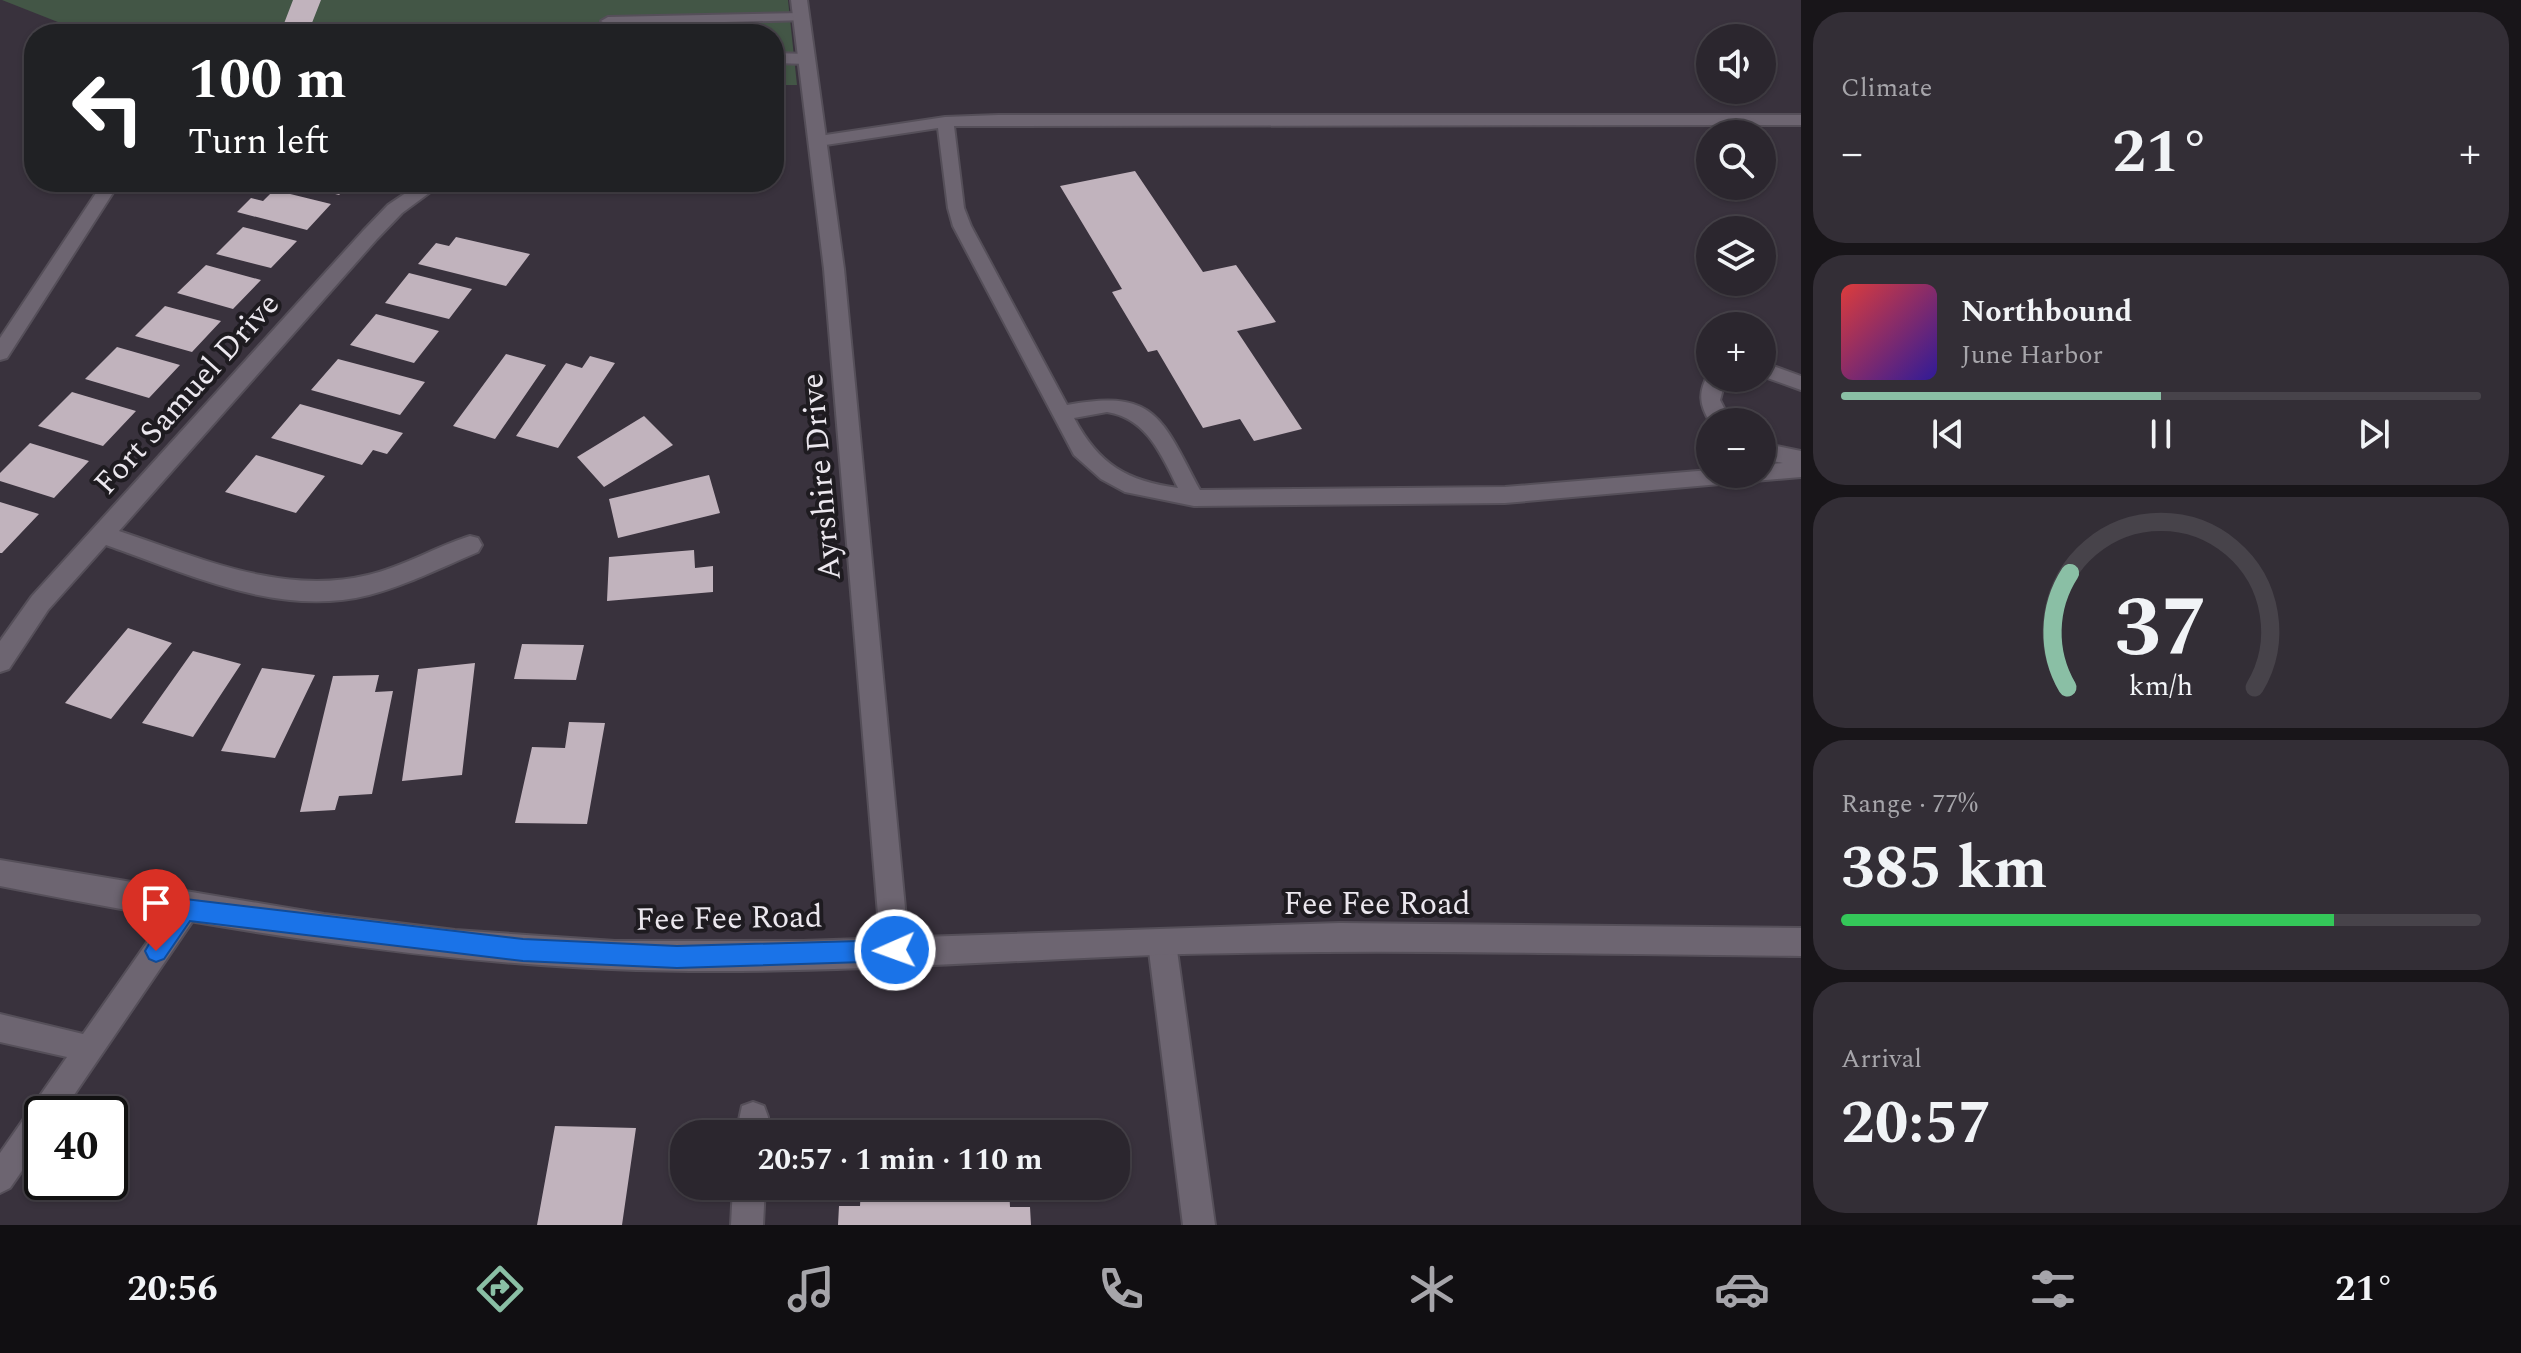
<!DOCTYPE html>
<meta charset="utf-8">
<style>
body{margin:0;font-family:Spectral,serif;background:#332e36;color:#f1f3f6;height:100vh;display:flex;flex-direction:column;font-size:30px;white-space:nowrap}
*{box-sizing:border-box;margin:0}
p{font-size:26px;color:#a6a5aa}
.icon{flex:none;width:44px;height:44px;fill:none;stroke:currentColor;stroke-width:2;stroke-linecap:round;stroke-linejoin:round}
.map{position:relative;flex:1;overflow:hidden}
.details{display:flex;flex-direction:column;gap:12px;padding:12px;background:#181519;width:720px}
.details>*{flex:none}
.guide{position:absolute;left:24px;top:24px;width:760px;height:168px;border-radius:32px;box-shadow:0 2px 6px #0004,0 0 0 2px #47434a;background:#202124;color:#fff;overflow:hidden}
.fabs{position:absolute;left:1696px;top:24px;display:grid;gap:16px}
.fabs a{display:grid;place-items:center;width:80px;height:80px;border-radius:50%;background:#2b262e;box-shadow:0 2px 6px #0004,0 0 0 2px #47434a;font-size:40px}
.speed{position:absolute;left:24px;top:1096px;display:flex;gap:16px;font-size:40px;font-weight:700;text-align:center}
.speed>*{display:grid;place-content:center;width:104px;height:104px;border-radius:50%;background:#2b262e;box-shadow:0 2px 6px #0004,0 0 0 2px #47434a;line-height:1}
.speed .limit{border:4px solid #111;border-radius:12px;background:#fff;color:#111}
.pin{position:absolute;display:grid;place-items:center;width:68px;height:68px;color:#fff;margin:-82px -34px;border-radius:50% 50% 50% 0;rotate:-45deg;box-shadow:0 0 8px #0007}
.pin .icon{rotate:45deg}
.me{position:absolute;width:88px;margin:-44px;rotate:268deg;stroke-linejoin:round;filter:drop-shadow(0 0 6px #0008)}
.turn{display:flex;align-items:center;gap:28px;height:168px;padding:0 32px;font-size:36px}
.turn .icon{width:104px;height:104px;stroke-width:2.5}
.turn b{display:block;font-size:56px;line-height:68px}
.big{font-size:60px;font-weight:700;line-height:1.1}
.details .tile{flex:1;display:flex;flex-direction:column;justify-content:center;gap:12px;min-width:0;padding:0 28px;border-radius:32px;background:#332e36}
.details .dial{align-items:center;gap:0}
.dial svg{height:208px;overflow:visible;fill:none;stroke:#47434a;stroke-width:7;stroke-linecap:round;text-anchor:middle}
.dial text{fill:#f1f3f6;stroke:none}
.song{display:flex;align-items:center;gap:24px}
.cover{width:96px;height:96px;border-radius:12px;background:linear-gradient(135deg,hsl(0 70% 55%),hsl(250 70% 35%))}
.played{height:8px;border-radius:4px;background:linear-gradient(90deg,#8abfa5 50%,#47434a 50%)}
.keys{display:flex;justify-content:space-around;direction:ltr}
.heat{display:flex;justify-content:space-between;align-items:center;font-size:44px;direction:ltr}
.charge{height:12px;border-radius:6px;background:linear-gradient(90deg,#34c759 77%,#47434a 0)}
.trip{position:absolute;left:670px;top:1120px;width:460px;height:80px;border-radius:32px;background:#2b262e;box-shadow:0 2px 6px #0004,0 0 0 2px #47434a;font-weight:700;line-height:80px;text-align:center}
.tabs{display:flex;height:128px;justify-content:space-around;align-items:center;background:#110f12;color:#a6a5aa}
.tabs .icon{width:56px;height:56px}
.tabs .on{color:#8abfa5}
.tabs b{font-size:36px;color:#f1f3f6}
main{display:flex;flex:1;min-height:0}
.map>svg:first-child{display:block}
</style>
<main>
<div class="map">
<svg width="1801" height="1225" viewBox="0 0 1801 1225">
<rect width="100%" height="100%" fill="#39323d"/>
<path fill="#435646" d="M 2,0 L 788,0 L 797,85 L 774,85 L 774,34 L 100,34 L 68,26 Z"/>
<path fill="#c1b3bd" d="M 293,0 L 321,0 L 308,33 L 280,34 Z
M 1135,171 L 1203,272 L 1236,265 L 1276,322 L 1237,331 L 1302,429 L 1254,441 L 1240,419 L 1203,428 L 1157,350 L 1148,352 L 1112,292 L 1122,289 L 1060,186 Z
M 289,182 L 352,182 L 339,195 Z
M 274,190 L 331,204 L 307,230 L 237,212 L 251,198 L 263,201 Z
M 243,227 L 297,241 L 271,268 L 216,254 Z
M 456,237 L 530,254 L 506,286 L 418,264 L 436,243 L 449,246 Z
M 206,265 L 261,280 L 233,309 L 177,293 Z
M 409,273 L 472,289 L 449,319 L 385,303 Z
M 165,306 L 221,321 L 192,352 L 135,336 Z
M 376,314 L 439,331 L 414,363 L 350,345 Z
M 117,347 L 180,365 L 149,398 L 85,379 Z
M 506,354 L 546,365 L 495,439 L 453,426 Z
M 590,356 L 615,363 L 558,448 L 516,436 L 566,363 L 582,368 Z
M 338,359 L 425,382 L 400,415 L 311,390 Z
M 72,392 L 136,411 L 103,446 L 38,426 Z
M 300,404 L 403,433 L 387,454 L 373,450 L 362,465 L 271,438 Z
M 644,416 L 673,445 L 604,487 L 577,457 Z
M 30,443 L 89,461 L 54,498 L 0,481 L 0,473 Z
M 256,455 L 325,476 L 296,513 L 225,492 Z
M 709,475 L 720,513 L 618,538 L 609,499 Z
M 0,502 L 39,514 L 2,553 L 0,553 Z
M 694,550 L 695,568 L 713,566 L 713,592 L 607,601 L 609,557 Z
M 128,628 L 172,643 L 111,719 L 65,703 Z
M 522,644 L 584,645 L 576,680 L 514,679 Z
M 193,651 L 241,664 L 193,737 L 142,723 Z
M 475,663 L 462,775 L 402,781 L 418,669 Z
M 262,668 L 315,675 L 275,758 L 221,751 Z
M 379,675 L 375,692 L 393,691 L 372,794 L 339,796 L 335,810 L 300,812 L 333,676 Z
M 569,722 L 605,723 L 587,824 L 515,823 L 532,747 L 565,748 Z
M 555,1126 L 636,1128 L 622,1225 L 537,1225 Z
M 861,1186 L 1009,1186 L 1010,1207 L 1030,1207 L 1031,1225 L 838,1225 L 839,1206 L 860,1206 Z"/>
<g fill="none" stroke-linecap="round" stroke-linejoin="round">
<g stroke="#554f59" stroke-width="4">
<path id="service" d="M 802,13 L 809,17 L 807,20 L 608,25 L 601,21 L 608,17 Z
M 774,53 L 807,54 L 815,59 L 807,64 L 774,63 Z
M 998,115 L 1801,115 L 1801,125 L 954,126 L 964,208 L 971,226 L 1067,405 C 1156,388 1162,419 1200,490 L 1505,487 L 1710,470 L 1710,474 L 1762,474 L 1762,465 L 1783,463 L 1762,459 L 1762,443 L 1801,451 L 1801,477 L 1505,503 L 1194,506 L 1125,492 L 1101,479 L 1074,455 L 953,226 L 948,208 L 938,128 L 819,146 L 811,141 L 819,136 L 945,117 ZM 1107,412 C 1147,418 1162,456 1178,488 C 1127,481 1099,465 1074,418 Z
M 108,183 L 116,188 L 7,358 L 0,360 L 0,338 L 102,184 Z
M 1762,362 L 1801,376 L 1801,390 L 1762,376 Z
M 1709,373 L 1710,378 L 1726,378 L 1720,400 L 1731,422 L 1710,422 C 1699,404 1698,392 1709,373 Z
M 185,897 L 194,901 L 198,910 L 194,919 L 61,1114 L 42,1114 L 42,1142 L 10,1188 L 0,1193 L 0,1153 L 67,1057 L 0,1042 L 0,1014 L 83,1034 L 176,901 Z"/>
</g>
<g stroke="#554f59" stroke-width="4">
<path id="minor" d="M 791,0 L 807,0 L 844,269 L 909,950 L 905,960 L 895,964 L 885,960 L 881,950 L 824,269 Z
M 422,182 L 444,182 L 402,213 L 377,239 L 119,531 C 198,557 282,596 368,575 C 403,567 435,547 470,536 L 478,538 L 482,545 L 478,552 C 442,567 407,585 369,595 C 279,618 189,574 106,545 L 48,610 L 9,669 L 0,672 L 0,641 L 32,596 L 363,231 L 388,205 Z
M 1162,929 L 1172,933 L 1176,943 L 1215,1225 L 1183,1225 L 1148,943 L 1152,933 Z
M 753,1102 L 764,1106 L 768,1117 L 768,1134 L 736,1134 L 742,1106 Z
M 733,1186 L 765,1186 L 763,1225 L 731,1225 Z"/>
</g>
<g stroke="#554f59" stroke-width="4">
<path id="tertiary" d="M 0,860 L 324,914 L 455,930 L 615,941 L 803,941 L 1340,923 L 1801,928 L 1801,956 C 1595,954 1389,949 1183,954 C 993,960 802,977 611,969 C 405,960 202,926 0,886 Z"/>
</g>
<use href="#service" fill="#6d6571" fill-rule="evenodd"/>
<use href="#minor" fill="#6d6571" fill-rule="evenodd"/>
<use href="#tertiary" fill="#6d6571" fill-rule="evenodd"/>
</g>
<path fill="#1a73e8" stroke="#114b97" stroke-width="2" d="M 185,899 L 523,939 L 677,946 L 895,940 L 902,943 L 906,950 L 902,958 L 895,961 L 677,968 L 523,961 L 190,921 L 164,959 L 156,962 L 149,959 L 145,951 L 149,944 L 177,902 Z"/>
<g text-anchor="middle" stroke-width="8" stroke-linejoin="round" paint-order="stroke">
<g font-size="32" fill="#ebe7ee" stroke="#1e1b20">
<text transform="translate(186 393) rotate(-48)" y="11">Fort Samuel Drive</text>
<text transform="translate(820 477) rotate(-95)" y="11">Ayrshire Drive</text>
<text x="1377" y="914">Fee Fee Road</text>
<text transform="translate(729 917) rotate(-1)" y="11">Fee Fee Road</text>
</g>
</g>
</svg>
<div class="fabs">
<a><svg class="icon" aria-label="sound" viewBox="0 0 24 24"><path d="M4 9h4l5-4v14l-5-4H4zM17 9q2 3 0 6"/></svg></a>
<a><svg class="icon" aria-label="search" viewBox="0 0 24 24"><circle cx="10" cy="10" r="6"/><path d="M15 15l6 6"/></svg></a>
<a><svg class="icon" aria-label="layers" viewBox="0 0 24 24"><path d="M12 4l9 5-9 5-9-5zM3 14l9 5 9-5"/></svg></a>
<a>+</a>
<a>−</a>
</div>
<div class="speed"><div class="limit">40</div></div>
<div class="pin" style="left:156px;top:951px;background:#d93025"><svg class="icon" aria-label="arrive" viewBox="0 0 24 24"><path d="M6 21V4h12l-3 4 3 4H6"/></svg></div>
<svg class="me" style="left:895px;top:950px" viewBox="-20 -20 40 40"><circle r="17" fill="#1a73e8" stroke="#fff" stroke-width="3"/><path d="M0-11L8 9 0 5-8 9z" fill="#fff"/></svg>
<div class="trip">20:57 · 1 min · 110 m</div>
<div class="guide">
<div class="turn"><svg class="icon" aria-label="left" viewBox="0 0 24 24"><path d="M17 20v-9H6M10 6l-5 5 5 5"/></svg><div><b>100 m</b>Turn left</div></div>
</div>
</div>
<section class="details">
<div class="tile"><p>Climate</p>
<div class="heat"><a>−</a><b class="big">21°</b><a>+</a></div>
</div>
<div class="tile">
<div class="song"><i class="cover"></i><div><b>Northbound</b><p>June Harbor</p></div></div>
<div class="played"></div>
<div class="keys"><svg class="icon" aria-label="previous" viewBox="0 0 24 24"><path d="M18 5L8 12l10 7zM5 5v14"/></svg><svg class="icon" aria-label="pause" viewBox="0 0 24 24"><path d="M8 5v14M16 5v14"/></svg><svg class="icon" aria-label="next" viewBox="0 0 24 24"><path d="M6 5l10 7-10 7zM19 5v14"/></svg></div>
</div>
<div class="tile dial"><svg viewBox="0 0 100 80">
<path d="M14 69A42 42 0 1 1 86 69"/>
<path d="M14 69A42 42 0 0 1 15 25" stroke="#8abfa5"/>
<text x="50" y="56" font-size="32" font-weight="700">37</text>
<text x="50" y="72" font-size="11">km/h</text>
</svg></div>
<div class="tile"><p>Range · 77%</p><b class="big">385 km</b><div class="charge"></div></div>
<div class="tile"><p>Arrival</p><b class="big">20:57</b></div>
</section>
</main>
<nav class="tabs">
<b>20:56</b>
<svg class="icon on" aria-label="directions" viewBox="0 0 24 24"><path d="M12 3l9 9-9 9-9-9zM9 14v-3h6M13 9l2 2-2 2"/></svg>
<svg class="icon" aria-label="music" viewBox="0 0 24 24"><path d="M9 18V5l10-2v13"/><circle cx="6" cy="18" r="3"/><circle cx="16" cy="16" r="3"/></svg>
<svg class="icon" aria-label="phone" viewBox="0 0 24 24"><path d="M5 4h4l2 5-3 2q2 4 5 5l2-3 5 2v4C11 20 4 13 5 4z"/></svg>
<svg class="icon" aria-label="climate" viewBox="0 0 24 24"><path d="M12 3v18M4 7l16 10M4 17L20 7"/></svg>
<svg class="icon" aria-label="car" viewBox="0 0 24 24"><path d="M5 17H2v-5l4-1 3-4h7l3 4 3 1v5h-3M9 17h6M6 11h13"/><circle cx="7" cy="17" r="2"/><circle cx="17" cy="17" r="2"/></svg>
<svg class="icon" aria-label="filters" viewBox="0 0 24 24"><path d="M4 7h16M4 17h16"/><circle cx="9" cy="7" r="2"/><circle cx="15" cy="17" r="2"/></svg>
<b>21°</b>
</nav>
